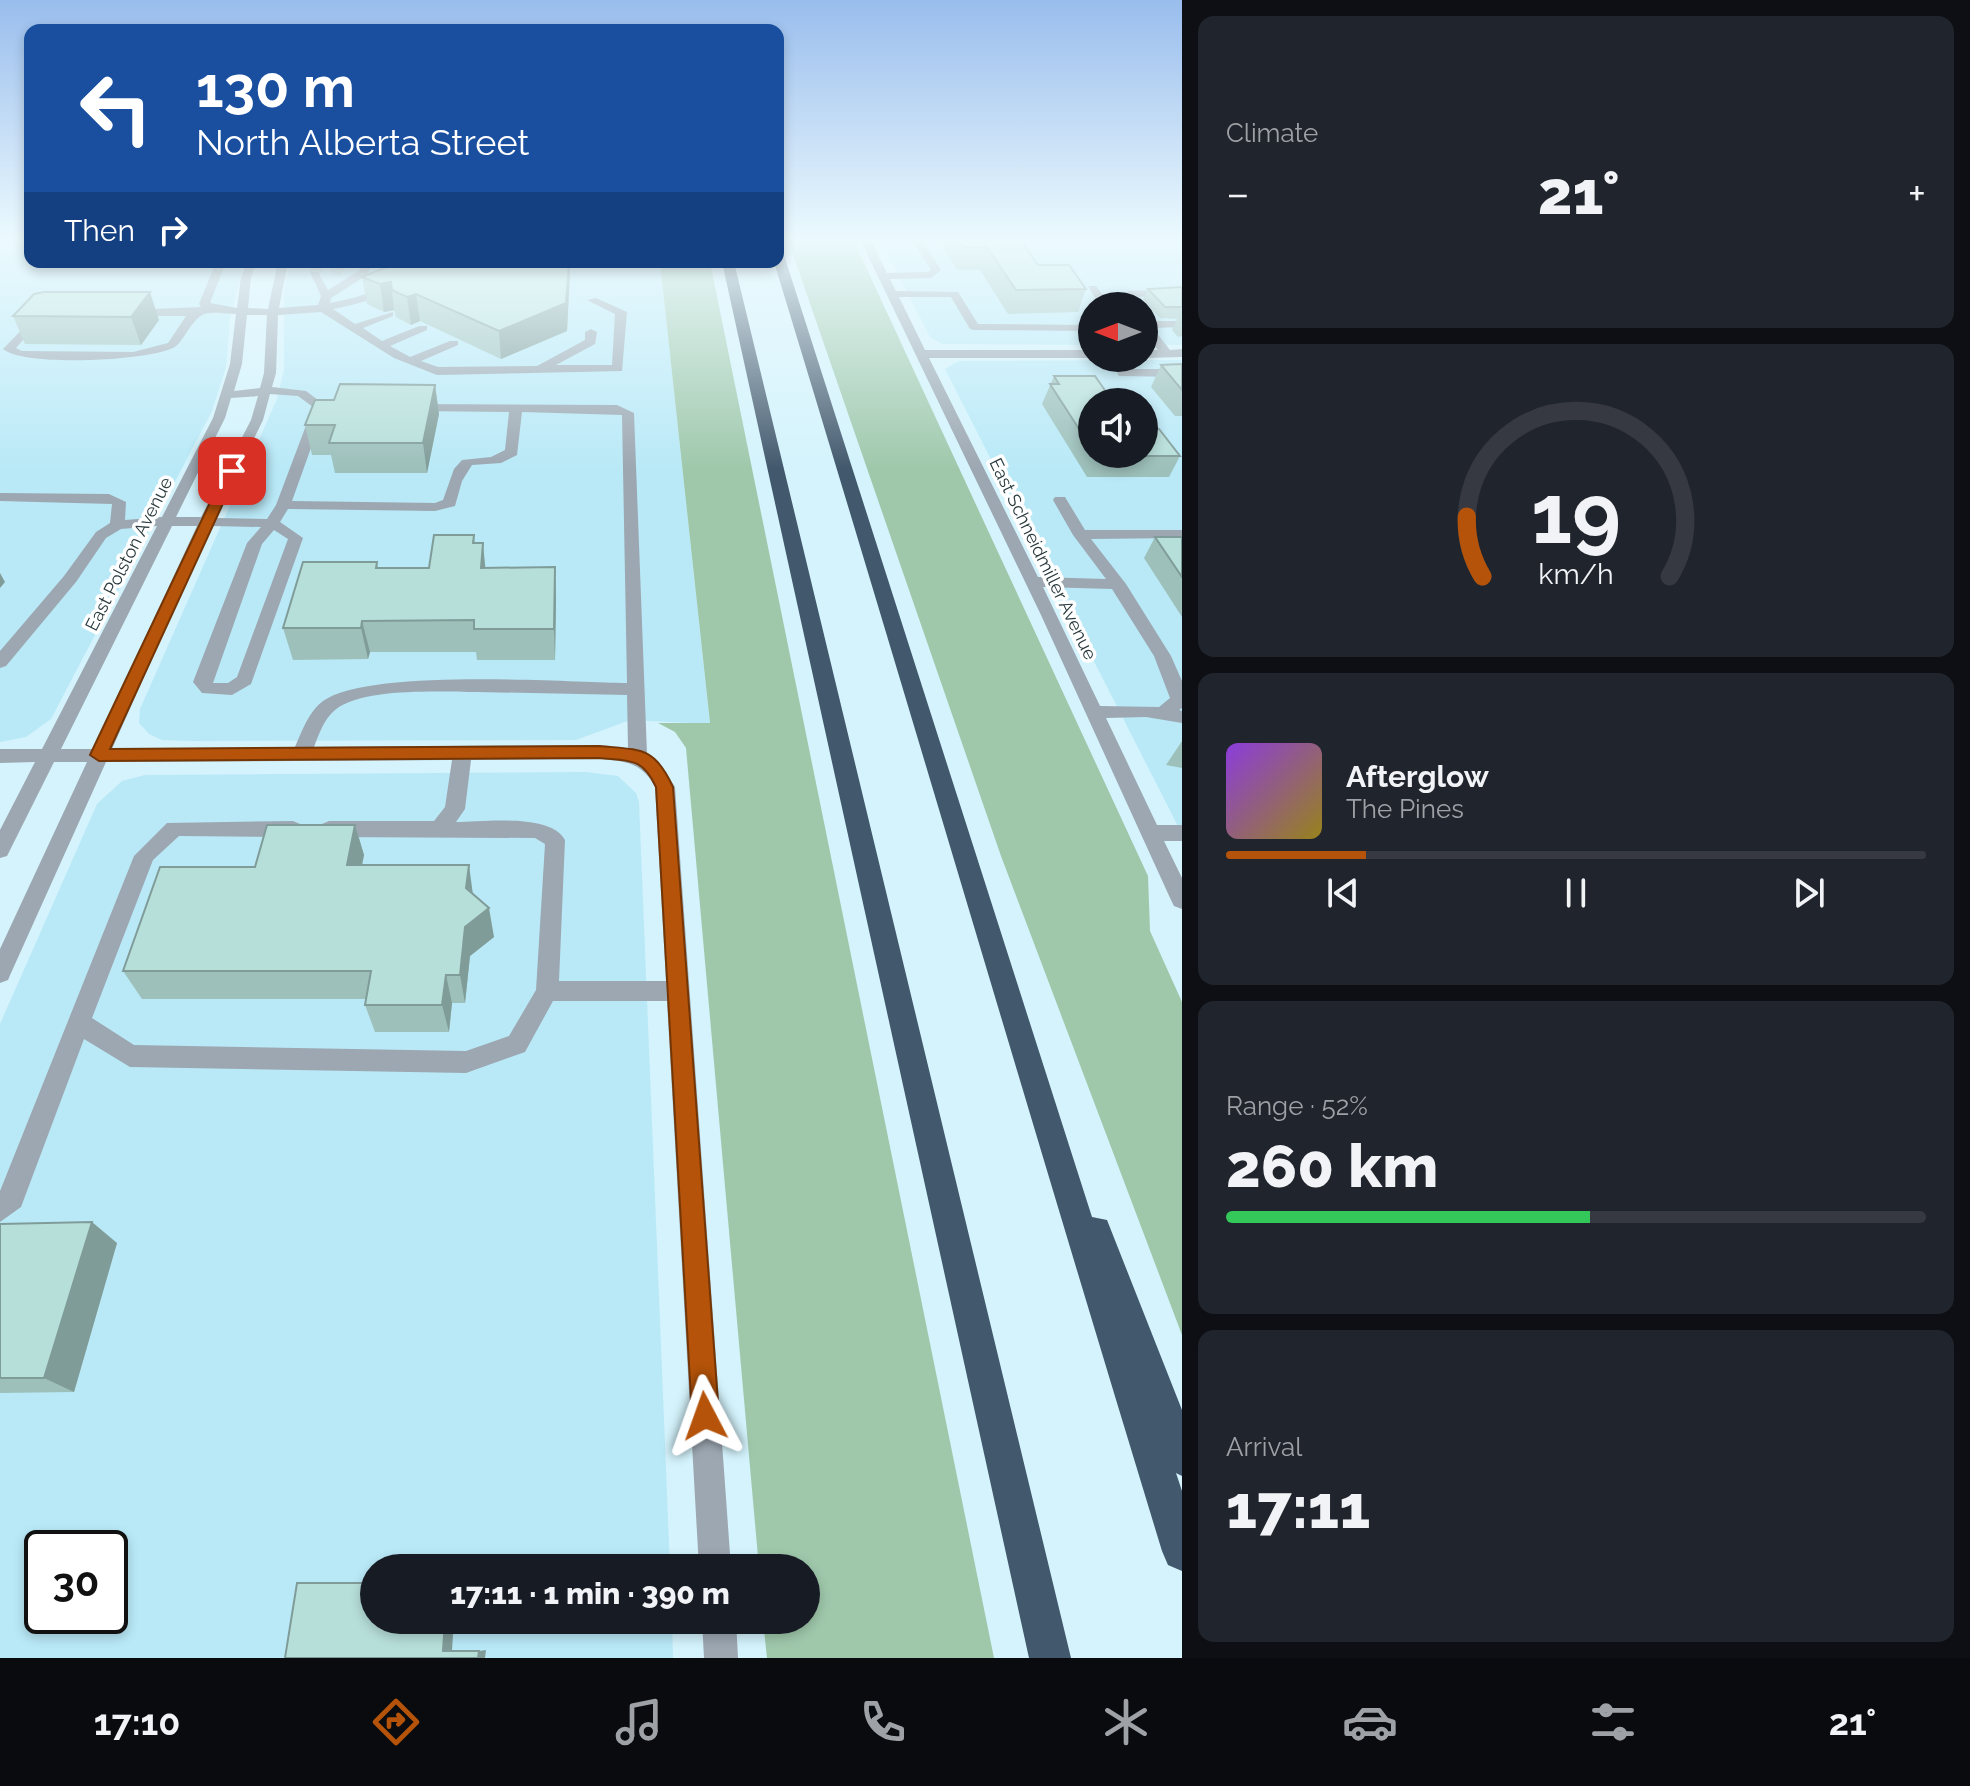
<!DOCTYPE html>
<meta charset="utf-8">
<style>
body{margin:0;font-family:Raleway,sans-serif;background:#20242c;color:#f1f3f6;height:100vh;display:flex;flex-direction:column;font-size:30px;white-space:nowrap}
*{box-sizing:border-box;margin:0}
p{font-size:26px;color:#9ea1a6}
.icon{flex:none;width:44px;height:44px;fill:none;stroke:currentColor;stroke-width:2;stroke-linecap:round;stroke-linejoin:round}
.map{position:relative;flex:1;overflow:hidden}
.drawer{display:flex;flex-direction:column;gap:16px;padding:16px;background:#0d0f14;width:788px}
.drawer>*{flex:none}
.guide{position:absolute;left:24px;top:24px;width:760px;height:244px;border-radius:16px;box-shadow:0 4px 12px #0003;background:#1a4fa0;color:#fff;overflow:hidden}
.needle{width:52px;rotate:270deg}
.buttons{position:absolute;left:1078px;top:292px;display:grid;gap:16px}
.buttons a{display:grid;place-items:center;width:80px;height:80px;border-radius:50%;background:#171b24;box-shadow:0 4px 12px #0003;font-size:40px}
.speed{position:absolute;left:24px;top:1530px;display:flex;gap:16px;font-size:40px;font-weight:700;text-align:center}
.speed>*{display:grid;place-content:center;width:104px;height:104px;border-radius:50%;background:#171b24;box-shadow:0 4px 12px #0003;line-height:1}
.speed .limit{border:4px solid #111;border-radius:12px;background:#fff;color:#111}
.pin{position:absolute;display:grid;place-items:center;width:68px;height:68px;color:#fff;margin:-34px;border-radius:16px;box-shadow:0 4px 12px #0006}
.me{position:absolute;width:88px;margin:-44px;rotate:356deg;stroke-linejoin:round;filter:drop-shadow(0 0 6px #0008)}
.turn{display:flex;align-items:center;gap:28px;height:168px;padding:0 40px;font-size:36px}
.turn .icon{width:104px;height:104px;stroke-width:2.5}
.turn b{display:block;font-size:56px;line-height:68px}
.then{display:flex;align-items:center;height:76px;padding:0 40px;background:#0003;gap:16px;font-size:30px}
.big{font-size:60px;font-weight:800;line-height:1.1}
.drawer .widget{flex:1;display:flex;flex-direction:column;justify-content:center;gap:12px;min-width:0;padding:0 28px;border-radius:16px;background:#20242c}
.drawer .dial{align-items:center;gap:0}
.dial svg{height:208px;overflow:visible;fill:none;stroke:#363941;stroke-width:7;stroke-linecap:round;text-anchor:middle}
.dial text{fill:#f1f3f6;stroke:none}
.song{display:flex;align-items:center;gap:24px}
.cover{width:96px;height:96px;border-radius:12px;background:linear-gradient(135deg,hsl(270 70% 55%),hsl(50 70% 35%))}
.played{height:8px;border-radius:4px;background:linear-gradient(90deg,#b45309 20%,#363941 20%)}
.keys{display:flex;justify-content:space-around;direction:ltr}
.heat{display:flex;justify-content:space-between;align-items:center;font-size:44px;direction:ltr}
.charge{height:12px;border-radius:6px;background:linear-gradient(90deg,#34c759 52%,#363941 0)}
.trip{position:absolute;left:360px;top:1554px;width:460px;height:80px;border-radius:40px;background:#171b24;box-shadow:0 4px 12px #0003;font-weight:800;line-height:80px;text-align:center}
.dock{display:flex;height:128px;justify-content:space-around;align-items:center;background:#090b0e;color:#9ea1a6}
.dock .icon{width:56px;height:56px}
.dock .current{color:#b45309}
.dock b{font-size:36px;color:#f1f3f6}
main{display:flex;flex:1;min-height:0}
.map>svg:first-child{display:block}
</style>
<main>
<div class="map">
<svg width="1182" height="1658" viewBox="0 0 1182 1658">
<rect width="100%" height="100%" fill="#d4f3fc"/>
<path fill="#b9e9f7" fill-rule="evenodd" d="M 0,237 L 30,237 L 30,262 L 244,262 L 230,319 L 226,367 L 212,411 L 51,719 L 26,737 L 0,742 Z
M 879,237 L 1182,237 L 1182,345 L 1144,345 L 1144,306 L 1092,306 L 1092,345 L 942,344 L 930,337 Z
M 291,262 L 660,262 L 710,724 L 630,720 L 576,740 L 191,741 L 162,740 L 149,734 L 139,723 L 140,709 L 277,399 L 284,370 L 284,292 Z
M 1182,360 L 1182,834 L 945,369 L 959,361 ZM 1092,402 L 1144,402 L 1144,454 L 1092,454 Z
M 586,772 L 618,776 L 636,793 L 639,802 L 670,1568 L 374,1568 L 374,1620 L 672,1620 L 673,1658 L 0,1658 L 0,1024 L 97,804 L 122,781 L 145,775 ZM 42,1548 L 110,1548 L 110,1616 L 42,1616 Z"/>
<path fill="#9fc8ab" d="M 787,237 L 852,237 L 1148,876 L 1150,931 L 1182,1002 L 1182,1335 L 1001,856 Z
M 660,262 L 710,262 L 994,1658 L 767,1658 L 763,1620 L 806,1620 L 806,1568 L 759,1568 L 686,748 L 675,732 L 658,723 L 710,723 Z"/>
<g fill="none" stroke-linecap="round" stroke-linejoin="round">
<path stroke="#b2ced6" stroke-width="11" stroke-dasharray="11 6" stroke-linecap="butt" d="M 314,274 L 320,262
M 335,274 L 341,262"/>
<path fill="#9ca7b1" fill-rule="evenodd" d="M 859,237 L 869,237 L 887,273 L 928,272 L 931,270 L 910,237 L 920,237 L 941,270 L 931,278 L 890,279 L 896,291 L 958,292 L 978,324 L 1092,325 L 1092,331 L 974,330 L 970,329 L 951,297 L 899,297 L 925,350 L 1092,350 L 1092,358 L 929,358 L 1038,577 L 1106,579 L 1073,535 L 1053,500 L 1055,497 L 1065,497 L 1085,530 L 1182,530 L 1182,538 L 1091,539 L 1126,584 L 1171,656 L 1182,681 L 1182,708 L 1179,710 L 1182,711 L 1182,723 L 1146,717 L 1106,718 L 1157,825 L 1182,825 L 1182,841 L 1164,841 L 1182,878 L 1182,909 L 1174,906 L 1171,900 L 1041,615 ZM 1043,587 L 1112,589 L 1154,656 L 1170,698 L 1159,707 L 1100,706 Z
M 1173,237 L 1182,237 L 1182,243 Z
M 216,262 L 226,262 L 210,303 L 237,308 L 241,277 L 247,262 L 257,262 L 251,277 L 248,308 L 268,309 L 278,262 L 288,262 L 279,308 L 318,305 L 321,296 L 310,272 L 318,272 L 328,290 L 359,271 L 363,262 L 373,262 L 367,275 L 331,298 L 330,303 C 362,297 390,289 411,262 L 421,262 C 399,293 369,302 333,309 L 355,324 L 393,312 L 393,316 L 363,328 L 382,341 L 419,326 L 427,326 L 427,330 L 390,346 L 410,357 L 450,341 L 458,341 L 458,345 L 421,361 L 438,367 L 537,366 L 585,340 L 585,332 L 591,329 L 597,332 L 595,344 L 556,365 L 612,365 L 615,314 L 587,300 L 596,298 L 627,312 L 622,371 L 437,375 L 394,358 L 321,312 L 278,315 L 276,373 L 272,387 L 306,391 L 326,406 L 292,501 L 435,503 L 443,500 L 454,469 L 462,460 L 491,457 L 505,450 L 509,412 L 412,411 L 408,410 L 408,404 L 617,405 L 634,413 L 647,754 L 659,762 L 675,787 L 731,1568 L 699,1568 L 667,1001 L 553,1001 L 525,1052 L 466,1073 L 130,1067 L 84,1039 L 21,1207 L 0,1222 L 0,1191 L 134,856 L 167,823 L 293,821 L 300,824 L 303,829 L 300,834 L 293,837 L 179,836 L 153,860 L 92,1018 L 134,1045 L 466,1051 L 509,1036 L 536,990 L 545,844 L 535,838 L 329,837 L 322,834 L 319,829 L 322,824 L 329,821 L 434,821 L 445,807 L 452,760 L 106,762 L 11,973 L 8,980 L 0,983 L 0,949 L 87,762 L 54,762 L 7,856 L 0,858 L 0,830 L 35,762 L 0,763 L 0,749 L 42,749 L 157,526 L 121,529 L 106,538 L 76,582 L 6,666 L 0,668 L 0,651 L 64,576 L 96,532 L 110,523 L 112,504 L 0,501 L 0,493 L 109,494 L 126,502 L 125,520 L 162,517 L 213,418 L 230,364 L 236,314 C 206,313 203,307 185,335 C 181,340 178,346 173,348 C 146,361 24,367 3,349 L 37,314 L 43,317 L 16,348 L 22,351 L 133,352 L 168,343 L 186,316 L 129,316 L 123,313 L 129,310 L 201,307 L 199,304 ZM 247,315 L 267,315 L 264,373 L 260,388 L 234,391 L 242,364 ZM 270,394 L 298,396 L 313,407 L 276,505 L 267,519 L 215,518 L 263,420 ZM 258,396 L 251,420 L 201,517 L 176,517 L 225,418 L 231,398 ZM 522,412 L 622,415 L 627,683 C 565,682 369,668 323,701 C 309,711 302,731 295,747 L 112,749 L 211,526 L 261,527 L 247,543 L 193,682 L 202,693 L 232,695 L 251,684 L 303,538 L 280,522 L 288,509 L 435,511 L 455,506 L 462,481 L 472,465 L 501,463 L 517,455 ZM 172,526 L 197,526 L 93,749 L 61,749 ZM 274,530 L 288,539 L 237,677 L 228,683 L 213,683 L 262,544 ZM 477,692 L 627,695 L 628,748 L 599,745 L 314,747 C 319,734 324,719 335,710 C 364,687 441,692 477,692 ZM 599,759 C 625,761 642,762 655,787 L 666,981 L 559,981 L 565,840 C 550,813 484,822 456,822 L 465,809 L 471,760 Z
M 521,262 L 623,262 L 618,265 L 526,265 Z
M 1088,286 L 1096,286 L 1111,306 L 1100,306 Z
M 1182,289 L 1182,295 L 1136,297 L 1141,306 L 1131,306 L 1124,294 L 1129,291 Z
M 1144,313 L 1154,321 L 1182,321 L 1182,327 L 1153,328 L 1170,350 L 1182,349 L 1182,357 L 1144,358 L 1144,350 L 1158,350 L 1144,332 Z
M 1123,369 L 1182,369 L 1182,377 L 1119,376 L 1117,373 Z
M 702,1620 L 736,1620 L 738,1658 L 704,1658 Z"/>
<path fill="#42586c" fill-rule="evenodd" d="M 778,251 L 784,255 L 1092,1217 L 1107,1220 L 1182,1410 L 1182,1476 L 1176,1473 L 1182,1491 L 1182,1571 L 1168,1565 L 1162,1551 C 1031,1122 905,691 774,262 L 778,262 Z
M 722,262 L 734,262 L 1071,1658 L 1029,1658 Z"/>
</g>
<path fill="#9dc0bb" d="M 937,237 L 1018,237 L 1038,265 L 1086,289 L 1078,312 L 1008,314 L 980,270 L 957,270 Z
M 570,272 L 567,331 L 501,359 L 420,321 L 411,325 L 396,317 L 394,310 L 384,312 L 367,304 L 362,277 Z
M 1182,287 L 1182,336 L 1178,337 L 1172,330 L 1177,319 L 1179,319 L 1160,318 L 1143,300 L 1148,289 Z
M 34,294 L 159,320 L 141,345 L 25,344 L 13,316 Z
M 1182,364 L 1182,416 L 1175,416 L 1151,387 L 1161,365 Z
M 1054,376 L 1092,402 L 1092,454 L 1144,454 L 1180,456 L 1169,477 L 1087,477 L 1042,404 Z
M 435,385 L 439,414 L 427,473 L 335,473 L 331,455 L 312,455 L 305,425 L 334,400 Z
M 474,535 L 475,543 L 485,568 L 555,567 L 556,599 L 555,660 L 477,660 L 476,652 L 370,652 L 368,659 L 293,660 L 283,628 L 377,562 L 378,568 L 429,568 Z
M 1155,537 L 1182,537 L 1182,617 L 1144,558 Z
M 1182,741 L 1182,768 L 1166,765 Z
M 355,825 L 364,855 L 362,865 L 473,894 L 494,937 L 470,956 L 465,1003 L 452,1003 L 449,1032 L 375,1032 L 365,1005 L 366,999 L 142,999 L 123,971 L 255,867 Z
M 0,1224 L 117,1243 L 74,1392 L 0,1393 Z"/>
<path fill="#809c99" d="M 569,262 L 570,262 L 570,272 L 567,331 L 501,359 L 499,331 Z
M 391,282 L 394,310 L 384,312 L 380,284 Z
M 150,292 L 159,320 L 141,345 L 131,317 Z
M 416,294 L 420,321 L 411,325 L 407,297 Z
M 435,385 L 439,414 L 427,473 L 423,443 Z
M 483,543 L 486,575 L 481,568 Z
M 555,567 L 556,599 L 555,660 L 554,629 Z
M 0,573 L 5,582 L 0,588 Z
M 362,621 L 370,652 L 368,659 L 361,628 Z
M 355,825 L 364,855 L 356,895 L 347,865 Z
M 469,865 L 473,895 L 466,888 Z
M 489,908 L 494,937 L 470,956 L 465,1003 L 460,975 L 465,927 Z
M 446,975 L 452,1003 L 449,1032 L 442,1005 Z
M 92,1222 L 117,1243 L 74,1392 L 44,1378 Z
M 445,1620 L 454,1620 L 452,1650 L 443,1651 Z
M 486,1650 L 485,1658 L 478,1658 L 479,1651 Z"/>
<path fill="#b7dfda" stroke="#809c99" stroke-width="2" d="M 957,237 L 1018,237 L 1038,265 L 1069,265 L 1086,289 L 1016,290 L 987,247 L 963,247 Z
M 399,262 L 569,262 L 566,303 L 499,331 L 416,294 L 407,297 L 392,290 L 391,282 L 380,284 L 362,277 Z
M 1182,287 L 1182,307 L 1165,307 L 1148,289 Z
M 44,292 L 150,292 L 131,317 L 13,316 L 34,294 Z
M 1182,364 L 1182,390 L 1161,365 Z
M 1054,376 L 1095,376 L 1113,402 L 1092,402 L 1092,449 L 1050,384 L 1059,384 Z
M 340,384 L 435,385 L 423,443 L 329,443 L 335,425 L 305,425 L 315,400 L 334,400 Z
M 1144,429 L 1159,429 L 1180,456 L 1096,456 L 1095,454 L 1144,454 Z
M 434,535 L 474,535 L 473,543 L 483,543 L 481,568 L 555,567 L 554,629 L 474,629 L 474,620 L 362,621 L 361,628 L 283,628 L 303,562 L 377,562 L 376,568 L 429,568 Z
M 1155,537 L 1182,537 L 1182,577 Z
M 267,825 L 355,825 L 347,865 L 469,865 L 466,888 L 489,908 L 465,927 L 460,975 L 446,975 L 442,1005 L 365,1005 L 371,971 L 123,971 L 160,867 L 255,867 Z
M 92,1222 L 44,1378 L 0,1378 L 0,1224 Z
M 297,1583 L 374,1583 L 374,1620 L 445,1620 L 443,1651 L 479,1651 L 478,1658 L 285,1658 Z"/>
<linearGradient id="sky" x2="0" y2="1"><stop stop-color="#99bded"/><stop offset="0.51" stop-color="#ecfafe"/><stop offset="1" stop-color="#ecfafe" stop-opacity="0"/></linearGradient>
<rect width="1182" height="469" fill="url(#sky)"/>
<path fill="#b45309" stroke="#753606" stroke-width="2" d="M 232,467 L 238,471 L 110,749 L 599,746 C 641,750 654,746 673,787 L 719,1416 L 715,1426 L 705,1430 L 696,1426 L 692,1416 L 656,787 C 642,757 629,761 599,758 L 99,761 L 90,755 L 225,471 Z"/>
<g text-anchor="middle" stroke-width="7" stroke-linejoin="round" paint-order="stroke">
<g font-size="18" fill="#29393d" stroke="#fff">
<text transform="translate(129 554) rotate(-63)" y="6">East Polston Avenue</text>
<text transform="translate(1043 559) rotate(64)" y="6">East Schneidmiller Avenue</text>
</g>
</g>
</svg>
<div class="buttons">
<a><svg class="needle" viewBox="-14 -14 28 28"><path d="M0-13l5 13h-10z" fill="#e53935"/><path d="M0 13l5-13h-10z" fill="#9ea1a6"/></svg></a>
<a><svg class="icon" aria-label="sound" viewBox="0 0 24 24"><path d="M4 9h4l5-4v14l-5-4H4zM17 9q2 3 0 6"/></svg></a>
</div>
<div class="speed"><div class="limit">30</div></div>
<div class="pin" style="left:232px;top:471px;background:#d93025"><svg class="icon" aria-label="arrive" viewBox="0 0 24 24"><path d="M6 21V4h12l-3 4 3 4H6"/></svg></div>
<svg class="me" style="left:705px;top:1416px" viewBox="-20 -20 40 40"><path d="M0-17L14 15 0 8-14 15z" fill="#b45309" stroke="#fff" stroke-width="4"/></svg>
<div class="trip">17:11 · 1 min · 390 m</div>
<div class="guide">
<div class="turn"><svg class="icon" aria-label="left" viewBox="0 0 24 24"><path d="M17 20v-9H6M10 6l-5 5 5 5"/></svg><div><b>130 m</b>North Alberta Street</div></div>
<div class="then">Then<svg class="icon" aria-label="right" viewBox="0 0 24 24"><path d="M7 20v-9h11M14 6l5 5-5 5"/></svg></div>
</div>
</div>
<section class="drawer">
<div class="widget"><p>Climate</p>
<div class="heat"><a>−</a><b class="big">21°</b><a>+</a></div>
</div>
<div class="widget dial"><svg viewBox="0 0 100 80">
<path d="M14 69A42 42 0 1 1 86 69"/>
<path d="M14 69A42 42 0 0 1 8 46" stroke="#b45309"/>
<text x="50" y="56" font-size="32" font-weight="700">19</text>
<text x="50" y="72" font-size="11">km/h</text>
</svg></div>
<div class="widget">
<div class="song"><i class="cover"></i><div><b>Afterglow</b><p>The Pines</p></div></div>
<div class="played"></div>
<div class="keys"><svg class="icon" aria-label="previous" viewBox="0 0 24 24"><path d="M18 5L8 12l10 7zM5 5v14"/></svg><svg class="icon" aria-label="pause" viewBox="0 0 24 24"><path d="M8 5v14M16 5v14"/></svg><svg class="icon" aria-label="next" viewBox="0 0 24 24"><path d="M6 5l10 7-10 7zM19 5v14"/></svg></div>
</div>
<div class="widget"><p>Range · 52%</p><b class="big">260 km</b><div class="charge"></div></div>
<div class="widget"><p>Arrival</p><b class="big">17:11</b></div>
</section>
</main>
<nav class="dock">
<b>17:10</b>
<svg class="icon current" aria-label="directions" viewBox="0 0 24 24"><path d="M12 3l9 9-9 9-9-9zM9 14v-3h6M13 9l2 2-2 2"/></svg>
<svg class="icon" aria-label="music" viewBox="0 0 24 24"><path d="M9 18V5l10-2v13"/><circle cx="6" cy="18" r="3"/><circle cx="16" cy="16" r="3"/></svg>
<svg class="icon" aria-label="phone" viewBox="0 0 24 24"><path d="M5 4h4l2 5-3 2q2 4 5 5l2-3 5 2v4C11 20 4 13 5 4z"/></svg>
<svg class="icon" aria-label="climate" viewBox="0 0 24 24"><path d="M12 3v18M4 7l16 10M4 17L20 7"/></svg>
<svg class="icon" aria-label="car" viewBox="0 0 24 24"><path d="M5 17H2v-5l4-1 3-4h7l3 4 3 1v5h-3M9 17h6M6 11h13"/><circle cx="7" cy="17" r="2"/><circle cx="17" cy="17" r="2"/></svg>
<svg class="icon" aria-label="filters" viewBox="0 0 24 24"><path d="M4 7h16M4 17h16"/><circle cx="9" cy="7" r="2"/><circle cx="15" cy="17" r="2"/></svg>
<b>21°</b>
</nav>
